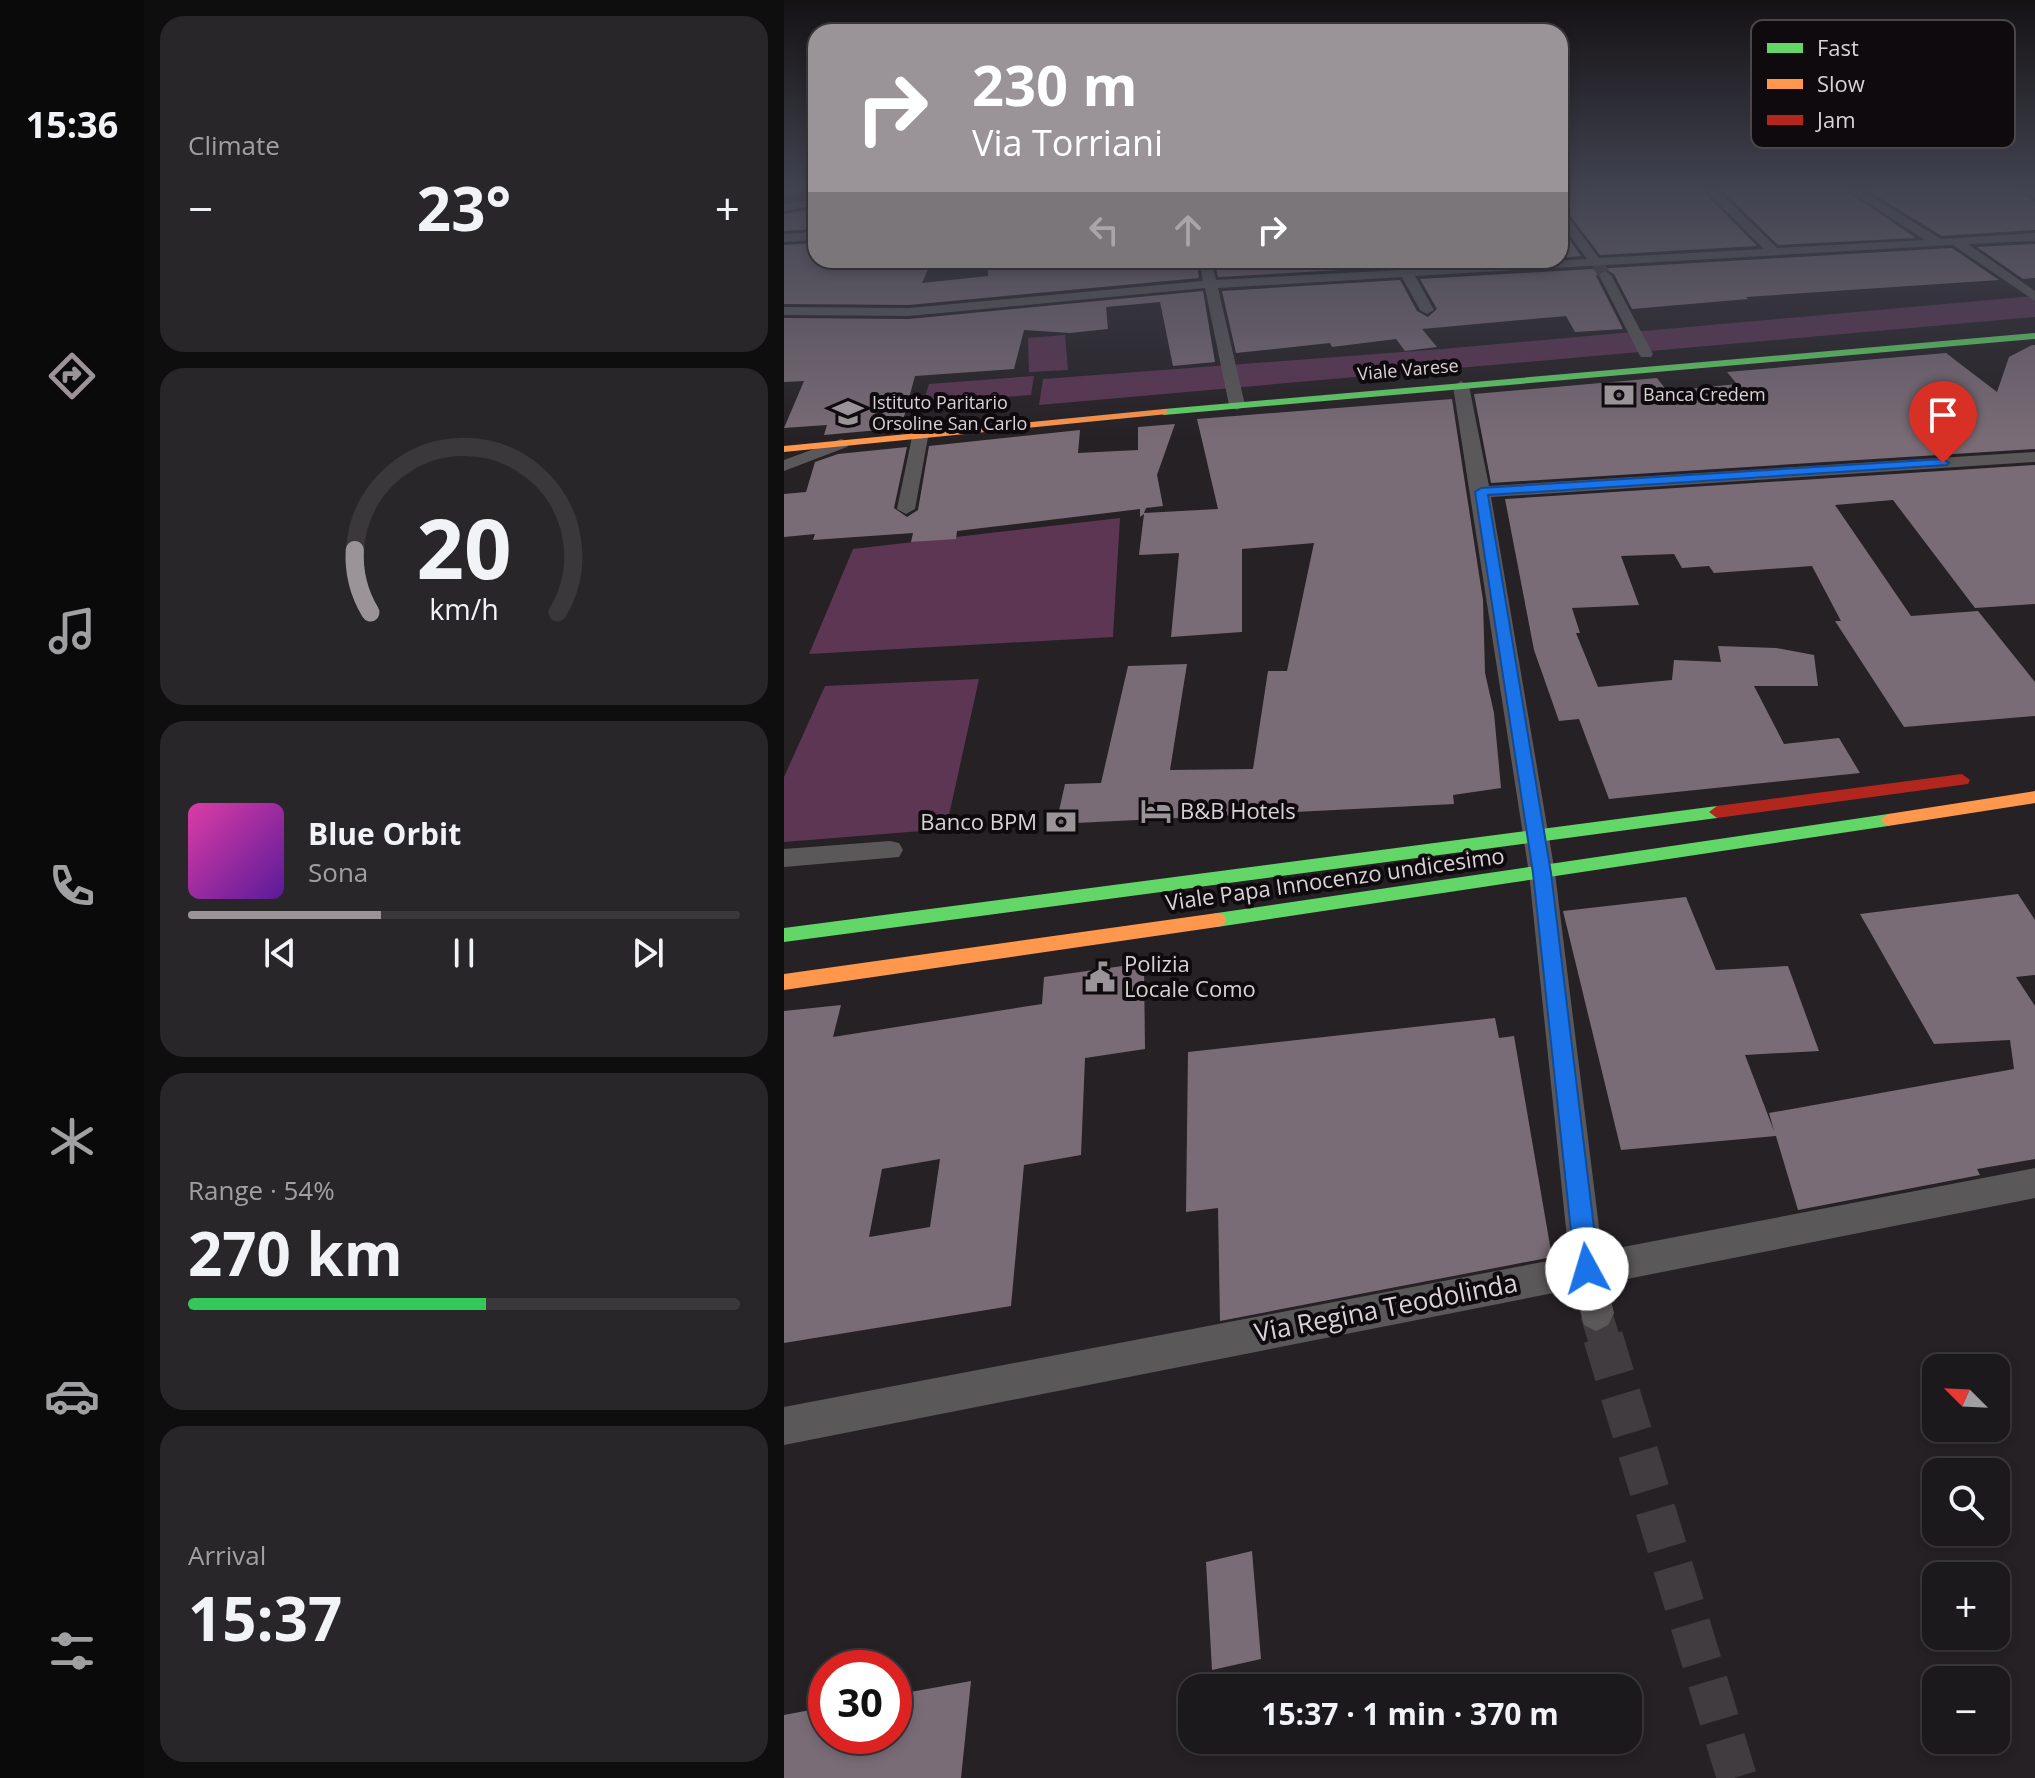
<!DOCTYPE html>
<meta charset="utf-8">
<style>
body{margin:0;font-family:"Open Sans",sans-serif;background:#292629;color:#f1f3f6;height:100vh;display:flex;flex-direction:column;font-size:30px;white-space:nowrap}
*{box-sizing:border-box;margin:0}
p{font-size:26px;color:#a0a0a3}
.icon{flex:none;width:44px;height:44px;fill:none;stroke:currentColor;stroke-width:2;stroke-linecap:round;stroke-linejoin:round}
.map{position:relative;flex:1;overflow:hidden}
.panel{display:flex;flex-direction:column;gap:16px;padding:16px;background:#0f0e0f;width:640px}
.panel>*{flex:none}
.guide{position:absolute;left:24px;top:24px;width:760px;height:244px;border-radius:24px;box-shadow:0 4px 12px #0003,0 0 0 2px #3a383b;background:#9a9499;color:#fff;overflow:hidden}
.needle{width:52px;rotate:294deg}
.tools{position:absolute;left:1138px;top:1354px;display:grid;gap:16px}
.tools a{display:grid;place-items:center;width:88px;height:88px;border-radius:16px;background:#1c191c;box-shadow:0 4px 12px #0003,0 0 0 2px #3a383b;font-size:40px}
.speed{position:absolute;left:24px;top:1650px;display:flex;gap:16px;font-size:40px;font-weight:700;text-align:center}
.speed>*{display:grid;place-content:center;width:104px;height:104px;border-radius:50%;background:#1c191c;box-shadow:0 4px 12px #0003,0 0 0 2px #3a383b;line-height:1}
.speed .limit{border:12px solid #d22;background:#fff;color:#111}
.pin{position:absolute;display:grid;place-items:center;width:68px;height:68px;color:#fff;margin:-82px -34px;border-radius:50% 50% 50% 0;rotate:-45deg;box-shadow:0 0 8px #0007}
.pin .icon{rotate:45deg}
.me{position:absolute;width:88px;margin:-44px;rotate:354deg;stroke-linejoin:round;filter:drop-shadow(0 0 6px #0008)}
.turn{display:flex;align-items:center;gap:28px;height:168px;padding:0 32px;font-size:36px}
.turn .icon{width:104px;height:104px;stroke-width:2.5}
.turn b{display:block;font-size:56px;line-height:68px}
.lanes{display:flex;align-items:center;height:76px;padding:0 32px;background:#0003;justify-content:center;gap:40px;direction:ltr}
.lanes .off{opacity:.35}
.big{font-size:60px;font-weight:700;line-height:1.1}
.panel .card{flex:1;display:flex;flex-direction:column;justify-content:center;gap:12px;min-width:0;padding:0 28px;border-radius:24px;background:#292629}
.panel .dial{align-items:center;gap:0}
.dial svg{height:208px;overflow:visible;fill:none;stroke:#3a383b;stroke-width:7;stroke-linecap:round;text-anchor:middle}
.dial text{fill:#f1f3f6;stroke:none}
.song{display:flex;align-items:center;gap:24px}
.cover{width:96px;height:96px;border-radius:12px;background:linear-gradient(135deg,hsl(320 70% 55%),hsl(270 70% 35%))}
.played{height:8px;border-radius:4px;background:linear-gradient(90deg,#9a9499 35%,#3a383b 35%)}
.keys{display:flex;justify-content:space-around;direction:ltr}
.heat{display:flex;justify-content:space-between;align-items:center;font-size:44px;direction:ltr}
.charge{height:12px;border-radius:6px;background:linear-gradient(90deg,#34c759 54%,#3a383b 0)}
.trip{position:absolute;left:394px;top:1674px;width:464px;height:80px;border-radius:24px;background:#1c191c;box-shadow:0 4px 12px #0003,0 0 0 2px #3a383b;font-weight:700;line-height:80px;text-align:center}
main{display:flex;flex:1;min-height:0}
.menu{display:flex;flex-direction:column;width:144px;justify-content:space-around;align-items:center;background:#0b0a0b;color:#a0a0a3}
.menu .icon{width:56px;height:56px}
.menu .on{color:#9a9499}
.menu b{font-size:36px;color:#f1f3f6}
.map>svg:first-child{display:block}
</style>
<main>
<nav class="menu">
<b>15:36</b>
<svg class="icon on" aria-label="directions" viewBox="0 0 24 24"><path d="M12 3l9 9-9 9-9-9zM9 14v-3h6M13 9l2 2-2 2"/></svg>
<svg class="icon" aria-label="music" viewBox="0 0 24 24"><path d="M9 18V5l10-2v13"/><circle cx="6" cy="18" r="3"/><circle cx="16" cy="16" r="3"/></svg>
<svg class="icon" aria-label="phone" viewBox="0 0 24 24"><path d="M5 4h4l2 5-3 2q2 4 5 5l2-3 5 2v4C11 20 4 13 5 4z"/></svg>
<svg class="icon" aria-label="climate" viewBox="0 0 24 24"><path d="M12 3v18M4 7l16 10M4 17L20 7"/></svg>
<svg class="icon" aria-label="car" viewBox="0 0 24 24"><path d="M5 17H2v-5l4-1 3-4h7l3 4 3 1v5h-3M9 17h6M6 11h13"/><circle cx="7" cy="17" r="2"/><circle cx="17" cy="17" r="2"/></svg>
<svg class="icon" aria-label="filters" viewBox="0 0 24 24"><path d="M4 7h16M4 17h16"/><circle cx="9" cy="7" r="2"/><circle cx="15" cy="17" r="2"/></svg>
</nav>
<section class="panel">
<div class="card"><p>Climate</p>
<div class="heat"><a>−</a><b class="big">23°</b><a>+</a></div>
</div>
<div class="card dial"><svg viewBox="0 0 100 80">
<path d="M14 69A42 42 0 1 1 86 69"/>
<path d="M14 69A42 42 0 0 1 8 45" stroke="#9a9499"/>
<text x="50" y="56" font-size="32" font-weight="700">20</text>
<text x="50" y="72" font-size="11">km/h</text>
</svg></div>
<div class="card">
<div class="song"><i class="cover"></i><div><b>Blue Orbit</b><p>Sona</p></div></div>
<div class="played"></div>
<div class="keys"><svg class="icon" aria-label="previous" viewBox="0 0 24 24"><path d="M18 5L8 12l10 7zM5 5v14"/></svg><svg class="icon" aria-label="pause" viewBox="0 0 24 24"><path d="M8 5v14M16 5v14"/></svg><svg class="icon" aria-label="next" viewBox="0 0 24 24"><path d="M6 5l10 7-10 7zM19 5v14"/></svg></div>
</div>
<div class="card"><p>Range · 54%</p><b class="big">270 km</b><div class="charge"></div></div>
<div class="card"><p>Arrival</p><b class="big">15:37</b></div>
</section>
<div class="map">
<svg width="1251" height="1778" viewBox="0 0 1251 1778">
<rect width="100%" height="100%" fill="#262125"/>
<path fill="#5c3653" d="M 1251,296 L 1251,317 L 255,405 L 259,379 L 658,349 Z
M 281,335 L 284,370 L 245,372 L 244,338 Z
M 250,376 L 247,395 L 139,403 L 145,384 Z
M 336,518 L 329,637 L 25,654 L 69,549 Z
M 195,679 L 162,829 L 0,842 L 0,777 L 41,686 Z"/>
<path fill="#7a6c76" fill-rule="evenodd" d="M 813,190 L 918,190 L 973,246 L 816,255 L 782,210 L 776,208 L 776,198 Z
M 938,190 L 1061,190 L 1132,238 L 994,245 Z
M 1083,190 L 1234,190 L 1251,202 L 1251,230 L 1158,236 Z
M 32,208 L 32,229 L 0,231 L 0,214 Z
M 776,231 L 779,231 L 797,256 L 776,258 Z
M 32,243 L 32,260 L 148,260 L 138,283 L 204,276 L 204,260 L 412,260 L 415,278 L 125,305 L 0,304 L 0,245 Z
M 1251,244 L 1251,278 L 1239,279 L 1193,247 Z
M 1168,248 L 1215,280 L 962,297 L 964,299 L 848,309 L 830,274 L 819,268 L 812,276 L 839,329 L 791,332 L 782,316 L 638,329 L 653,347 L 621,351 L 612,339 L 548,347 L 546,343 L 452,353 L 438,291 L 616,280 L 633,311 L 644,317 L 653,309 L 636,279 Z
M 430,260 L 610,260 L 610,267 L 434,277 Z
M 625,260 L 733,260 L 629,266 Z
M 419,291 L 431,362 L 389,366 L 376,302 L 322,307 L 324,329 L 286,333 L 240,330 L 230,369 L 131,376 L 117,428 L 40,435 L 43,425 L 0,428 L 20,381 L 0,382 L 0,318 L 125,319 Z
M 1248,345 L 1251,345 L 1251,449 L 707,483 L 690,394 L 873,378 L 883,391 L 953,384 L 943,372 L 1162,353 L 1213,392 L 1225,357 Z
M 668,399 L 699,600 L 701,673 L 710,713 L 717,788 L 669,795 L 670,804 L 272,824 L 281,784 L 317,783 L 344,666 L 403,664 L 386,770 L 469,769 L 484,671 L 503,671 L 530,543 L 458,549 L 458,632 L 387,637 L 395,553 L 355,555 L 360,514 L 356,517 L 356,509 L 173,531 L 172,539 L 127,542 L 129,533 L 29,540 L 31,534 L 0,537 L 0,494 L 22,492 L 31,462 L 54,454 L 123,447 L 110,508 L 123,517 L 134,510 L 145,446 L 296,430 L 294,453 L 354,450 L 354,427 L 391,424 L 373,475 L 379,506 L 362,508 L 360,513 L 434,509 L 413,419 Z
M 1251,465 L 1251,604 L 1191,608 L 1109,500 L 1051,505 L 1127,616 L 1194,611 L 1251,682 L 1251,716 L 1120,727 L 1051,621 L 1057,621 L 1028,566 L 930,573 L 925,566 L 898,568 L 890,554 L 837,556 L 855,605 L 788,608 L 796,633 L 792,633 L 814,687 L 888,680 L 890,660 L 937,662 L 934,646 L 992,648 L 1030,655 L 1034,686 L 970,686 L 1000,744 L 1055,738 L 1076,773 L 825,799 L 795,719 L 775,721 L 750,650 L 721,499 Z
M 1234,894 L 1251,920 L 1251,975 L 1232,977 L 1251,1006 L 1251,1159 L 1193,1169 L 1196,1175 L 1014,1210 L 992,1136 L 837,1150 L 779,911 L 902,897 L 932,970 L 1004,966 L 1035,1051 L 961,1055 L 990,1131 L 985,1113 L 1230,1069 L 1226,1040 L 1150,1044 L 1076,914 Z
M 360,963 L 361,1049 L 301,1058 L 297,1155 L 240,1165 L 227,1306 L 0,1343 L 0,1011 L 57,1005 L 49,1037 L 258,1004 L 260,977 ZM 156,1159 L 146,1227 L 85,1237 L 98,1169 Z
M 711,1018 L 715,1038 L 730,1036 L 768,1257 L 436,1321 L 434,1208 L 402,1212 L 404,1052 Z
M 468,1551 L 477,1659 L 428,1670 L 422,1562 Z
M 187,1681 L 177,1778 L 0,1778 L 0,1715 L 42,1707 L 42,1736 L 110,1736 L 110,1695 Z"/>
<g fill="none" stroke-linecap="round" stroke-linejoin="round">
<path stroke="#413c40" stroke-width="12" stroke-dasharray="12 6" stroke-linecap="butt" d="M 813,264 L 821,275"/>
<path stroke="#413c40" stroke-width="32" stroke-dasharray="32 16" stroke-linecap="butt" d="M 812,1313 L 820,1339"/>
<path stroke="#413c40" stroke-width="40" stroke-dasharray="40 20" stroke-linecap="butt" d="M 819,1337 L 953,1778"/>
<path fill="#5b585a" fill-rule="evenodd" d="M 776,190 L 810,190 L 776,195 Z
M 921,190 L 933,190 L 993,248 L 1141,240 L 1064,190 L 1077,190 L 1157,239 L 1251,233 L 1251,241 L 1184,244 L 1251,291 L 1251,301 L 1169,245 L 631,276 L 650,310 L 643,314 L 636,310 L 618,277 L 434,288 L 461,405 L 453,410 L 445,405 L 421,288 L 125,316 L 0,315 L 0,307 L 125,308 L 419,281 L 415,260 L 427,260 L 432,280 L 614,270 L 611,263 L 614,260 L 621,260 L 627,269 L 803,259 L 776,222 L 776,211 L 780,212 L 815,258 L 980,249 Z
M 1237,190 L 1250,190 L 1251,199 Z
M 32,199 L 32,205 L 0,211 L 0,205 Z
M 32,232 L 32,240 L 0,242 L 0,234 Z
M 821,271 L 827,275 L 869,354 L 867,357 L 857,357 L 855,354 L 815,275 Z
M 677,381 L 685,386 L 705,486 L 1251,452 L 1251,462 L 707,497 L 771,873 L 818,1251 L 1251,1168 L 1251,1198 L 823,1283 L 830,1313 L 824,1325 L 812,1331 L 800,1325 L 790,1289 L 0,1445 L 0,1407 L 785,1257 L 745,873 L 669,386 Z
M 136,432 L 144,437 L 131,509 L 122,514 L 113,509 L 128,437 Z
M 57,439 L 63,441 L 65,444 L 63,447 L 0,471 L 0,460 Z
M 106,841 L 115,843 L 119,850 L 115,857 L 0,867 L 0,849 Z"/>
<path fill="#63d668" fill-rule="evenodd" d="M 1251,333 L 1251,339 L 380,415 L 375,412 L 380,409 Z
M 933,806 L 941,812 L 933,818 L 0,942 L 0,928 Z
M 1104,814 L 1112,820 L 1104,826 L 433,927 L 426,925 L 424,920 L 426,915 L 433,913 Z"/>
<path fill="#ff974d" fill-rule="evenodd" d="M 380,409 L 384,410 L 384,414 L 0,452 L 0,446 Z
M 1251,791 L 1251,803 L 1104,826 L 1096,820 L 1104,814 Z
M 433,913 L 440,915 L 442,920 L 440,925 L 433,927 L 0,990 L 0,974 Z"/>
<path fill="#b3261e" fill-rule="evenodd" d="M 1178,774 L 1186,780 L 1184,784 L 933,818 L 925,812 L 933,806 Z"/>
</g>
<linearGradient id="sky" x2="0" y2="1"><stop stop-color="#151214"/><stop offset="0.43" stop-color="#414351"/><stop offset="1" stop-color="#414351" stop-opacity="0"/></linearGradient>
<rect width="1251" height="439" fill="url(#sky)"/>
<path fill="#1a73e8" stroke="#114b97" stroke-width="2" d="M 1159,459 L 1165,463 L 1163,465 L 704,495 L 767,873 L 815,1269 L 812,1277 L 803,1281 L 795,1277 L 791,1269 L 749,873 L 691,492 L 697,488 Z"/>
<defs>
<g id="bank-bare" transform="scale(2.4)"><path d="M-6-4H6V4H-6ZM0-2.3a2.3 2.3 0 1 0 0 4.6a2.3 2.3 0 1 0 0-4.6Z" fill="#9a9499" stroke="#0f0a0d" stroke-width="2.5" paint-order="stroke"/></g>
<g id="school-bare" transform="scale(2.4)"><path d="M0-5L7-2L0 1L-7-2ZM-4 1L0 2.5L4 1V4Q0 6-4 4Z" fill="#9a9499" stroke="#0f0a0d" stroke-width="2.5" paint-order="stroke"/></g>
<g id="hotel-bare" transform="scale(2.4)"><path d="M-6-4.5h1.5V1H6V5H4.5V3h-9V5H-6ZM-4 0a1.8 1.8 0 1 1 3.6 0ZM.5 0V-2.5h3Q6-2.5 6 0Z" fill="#9a9499" stroke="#0f0a0d" stroke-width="2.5" paint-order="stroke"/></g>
<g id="civic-bare" transform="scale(2.4)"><path d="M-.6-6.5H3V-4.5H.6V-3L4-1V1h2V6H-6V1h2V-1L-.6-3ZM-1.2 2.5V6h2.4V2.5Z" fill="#9a9499" stroke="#0f0a0d" stroke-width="2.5" paint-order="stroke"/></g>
</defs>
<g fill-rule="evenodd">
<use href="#bank-bare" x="835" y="395"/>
<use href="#school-bare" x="64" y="413"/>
<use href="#hotel-bare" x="372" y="811"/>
<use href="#bank-bare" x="277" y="822"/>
<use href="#civic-bare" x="316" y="977"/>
</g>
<g text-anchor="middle" stroke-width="8" stroke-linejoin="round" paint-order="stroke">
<g font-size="18" fill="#d9d2d7" stroke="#0f0a0d">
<text transform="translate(624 370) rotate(-5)" y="6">Viale Varese</text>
</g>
<g font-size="18" fill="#d9d2d7" stroke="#0f0a0d" text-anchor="start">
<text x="859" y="401">Banca Credem</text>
<text x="88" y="409">Istituto Paritario<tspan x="88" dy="21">Orsoline San Carlo</tspan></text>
</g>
<g font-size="22" fill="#d9d2d7" stroke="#0f0a0d" text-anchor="start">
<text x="396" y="819">B&amp;B Hotels</text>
<text x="253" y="830" text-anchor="end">Banco BPM</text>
<text x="340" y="972">Polizia<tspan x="340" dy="25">Locale Como</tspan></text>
</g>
<g font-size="22" fill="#d9d2d7" stroke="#0f0a0d">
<text transform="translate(551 879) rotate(-8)" y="8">Viale Papa Innocenzo undicesimo</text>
</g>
<g font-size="26" fill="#d9d2d7" stroke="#0f0a0d">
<text transform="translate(602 1308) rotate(-11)" y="9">Via Regina Teodolinda</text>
</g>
</g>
<rect x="967" y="20" width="264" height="128" rx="12" fill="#0f0a0d" stroke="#4c464a" stroke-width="2"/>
<rect x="983" y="43" width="36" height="10" fill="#63d668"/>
<rect x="983" y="79" width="36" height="10" fill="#ff974d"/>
<rect x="983" y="115" width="36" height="10" fill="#b3261e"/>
<g font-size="22" fill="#d9d2d7">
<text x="1033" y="56">Fast</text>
<text x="1033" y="92">Slow</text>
<text x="1033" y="128">Jam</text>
</g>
</svg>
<div class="tools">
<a><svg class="needle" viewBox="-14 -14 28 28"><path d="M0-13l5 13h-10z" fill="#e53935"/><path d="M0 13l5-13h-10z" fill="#a0a0a3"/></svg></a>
<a><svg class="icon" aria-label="search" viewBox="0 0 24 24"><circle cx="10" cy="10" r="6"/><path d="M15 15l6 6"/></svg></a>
<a>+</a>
<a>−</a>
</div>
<div class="speed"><div class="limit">30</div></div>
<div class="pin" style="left:1159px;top:463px;background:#d93025"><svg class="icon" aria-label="arrive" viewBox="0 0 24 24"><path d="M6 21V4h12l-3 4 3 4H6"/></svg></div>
<svg class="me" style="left:803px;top:1269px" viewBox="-20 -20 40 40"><circle r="19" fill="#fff"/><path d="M0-13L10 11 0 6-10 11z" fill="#1a73e8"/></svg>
<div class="trip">15:37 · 1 min · 370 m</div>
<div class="guide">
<div class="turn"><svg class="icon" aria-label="right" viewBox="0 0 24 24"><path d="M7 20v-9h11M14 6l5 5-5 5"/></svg><div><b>230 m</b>Via Torriani</div></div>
<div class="lanes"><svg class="icon off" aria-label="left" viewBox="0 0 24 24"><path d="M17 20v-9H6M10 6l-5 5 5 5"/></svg><svg class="icon off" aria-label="ahead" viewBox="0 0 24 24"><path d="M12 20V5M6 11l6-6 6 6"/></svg><svg class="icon" aria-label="right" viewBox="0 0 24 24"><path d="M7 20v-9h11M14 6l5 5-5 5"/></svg></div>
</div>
</div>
</main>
